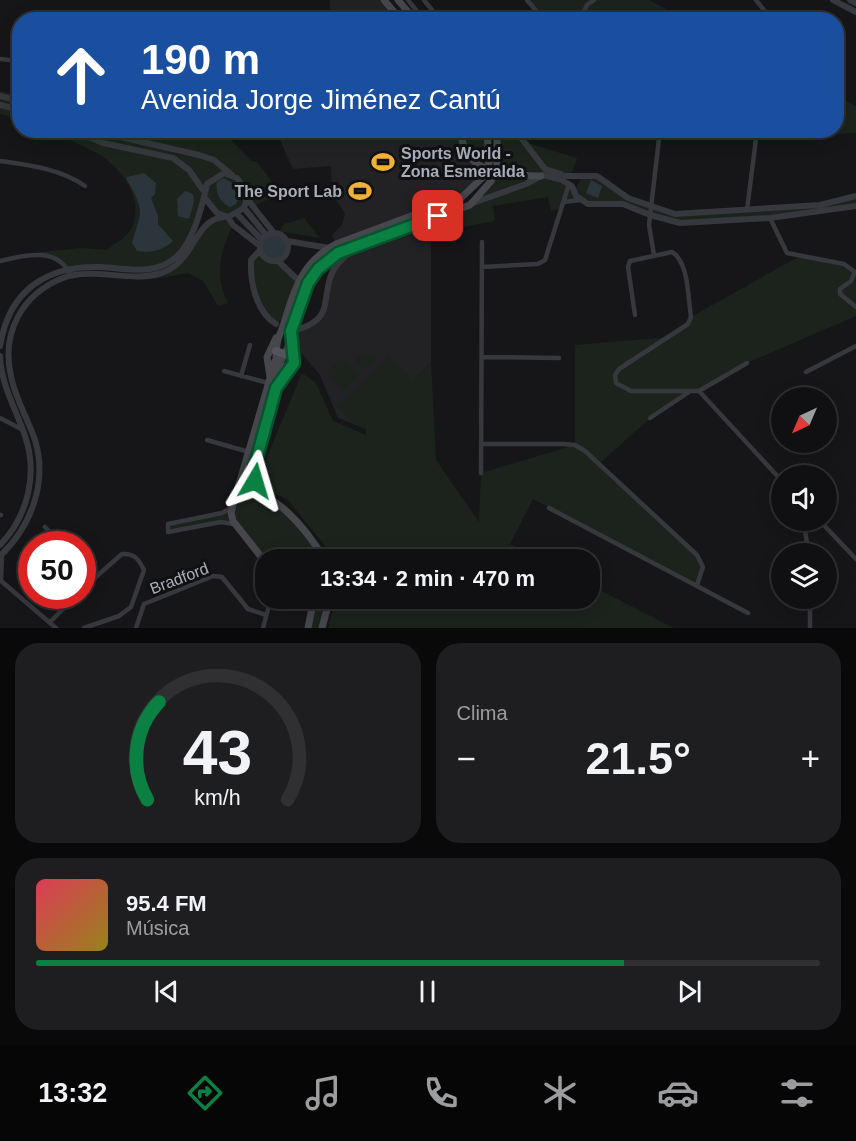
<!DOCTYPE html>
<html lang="es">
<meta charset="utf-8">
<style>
body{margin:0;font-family:Arial,sans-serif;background:#1e1e20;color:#f1f3f6;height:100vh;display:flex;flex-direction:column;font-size:22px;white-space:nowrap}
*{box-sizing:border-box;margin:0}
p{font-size:20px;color:#9c9d9f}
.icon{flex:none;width:33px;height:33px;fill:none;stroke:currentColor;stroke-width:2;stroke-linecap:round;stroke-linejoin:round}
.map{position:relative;height:628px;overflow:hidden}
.sheet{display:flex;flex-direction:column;gap:15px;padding:15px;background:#09090a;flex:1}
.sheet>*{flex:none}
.guide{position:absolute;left:12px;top:12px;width:832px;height:126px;border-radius:24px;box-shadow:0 3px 15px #0003,0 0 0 2px #303032;background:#1a4fa0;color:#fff;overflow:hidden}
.needle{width:39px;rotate:224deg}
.tools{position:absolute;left:771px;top:387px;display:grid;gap:12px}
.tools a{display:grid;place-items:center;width:66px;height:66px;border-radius:50%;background:#101012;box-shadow:0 3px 15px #0003,0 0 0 2px #303032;font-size:30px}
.speed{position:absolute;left:18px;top:531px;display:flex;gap:12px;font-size:30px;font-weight:700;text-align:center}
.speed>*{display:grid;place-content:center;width:78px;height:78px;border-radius:50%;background:#101012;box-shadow:0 3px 15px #0003,0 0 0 2px #303032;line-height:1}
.speed .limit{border:9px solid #d22;background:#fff;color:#111}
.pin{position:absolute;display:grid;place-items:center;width:51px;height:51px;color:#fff;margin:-26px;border-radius:12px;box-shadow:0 3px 9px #0006}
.me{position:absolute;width:66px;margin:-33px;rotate:7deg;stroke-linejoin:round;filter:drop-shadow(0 0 4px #0008)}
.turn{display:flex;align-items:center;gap:21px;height:126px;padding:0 30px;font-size:27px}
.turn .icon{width:78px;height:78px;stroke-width:2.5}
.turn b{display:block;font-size:42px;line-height:51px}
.big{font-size:45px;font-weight:700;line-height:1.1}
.sheet .card{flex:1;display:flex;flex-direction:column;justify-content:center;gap:9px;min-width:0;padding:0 21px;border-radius:24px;background:#1e1e20}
.sheet .dial{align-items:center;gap:0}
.dial svg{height:156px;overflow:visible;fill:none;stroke:#303032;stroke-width:7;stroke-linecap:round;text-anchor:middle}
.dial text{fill:#f1f3f6;stroke:none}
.song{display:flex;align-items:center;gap:18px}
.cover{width:72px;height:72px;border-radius:9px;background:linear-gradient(135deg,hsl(350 70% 55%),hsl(50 70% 35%))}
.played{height:6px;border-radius:3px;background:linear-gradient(90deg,#0b8043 75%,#303032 75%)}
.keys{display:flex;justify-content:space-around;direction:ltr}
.heat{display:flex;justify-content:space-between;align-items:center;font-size:33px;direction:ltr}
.sheet .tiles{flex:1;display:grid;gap:15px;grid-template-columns:1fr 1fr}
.card:last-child{grid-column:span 2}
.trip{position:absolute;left:255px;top:549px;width:345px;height:60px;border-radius:24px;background:#101012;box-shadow:0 3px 15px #0003,0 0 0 2px #303032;font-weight:700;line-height:60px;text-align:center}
.tabs{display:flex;height:96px;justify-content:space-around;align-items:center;background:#060607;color:#9c9d9f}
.tabs .icon{width:42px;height:42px}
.tabs .on{color:#0b8043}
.tabs b{font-size:27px;color:#f1f3f6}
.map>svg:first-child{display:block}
</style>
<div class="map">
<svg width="856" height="628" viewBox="0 0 856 628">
<rect width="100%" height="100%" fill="#161618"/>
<path fill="#222225" d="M 330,0 L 384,0 L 401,20 L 329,20 Z
M 276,131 L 461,131 L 483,177 L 470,193 L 336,244 L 332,235 L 342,225 L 345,213 L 332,194 L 331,166 L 293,169 Z
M 431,219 L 431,362 L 367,429 L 338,418 L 320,375 L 292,342 L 291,336 L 319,319 L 332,272 L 358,246 Z"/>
<path fill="#1c231d" d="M 527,0 L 649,0 L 685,19 L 544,19 Z
M 0,91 L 19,95 L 19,119 L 0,114 Z
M 837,97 L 856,106 L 856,133 L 817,135 L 756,131 L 837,130 Z
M 50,131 L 225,131 C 230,142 243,150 251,161 L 257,162 L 281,193 L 254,206 L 247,203 L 228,217 L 233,225 C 220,253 214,274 228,303 L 218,306 L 203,281 L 188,273 L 155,279 L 140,277 L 156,275 L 182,261 L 205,223 L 222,217 L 204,198 L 190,237 L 165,264 L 149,268 L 68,268 L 39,252 L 82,248 L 106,250 C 115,244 129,236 133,225 C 143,198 122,169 100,155 C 85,146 67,139 50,131 Z
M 461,131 L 487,131 L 489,163 L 479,166 L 470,159 Z
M 497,131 L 515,131 L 524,142 L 577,158 L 570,177 L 562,173 L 545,170 L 543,174 L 575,190 L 582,177 L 590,175 L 619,194 L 675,214 L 820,205 L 856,196 L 856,205 L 843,210 L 680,223 L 623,204 L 595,206 L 581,200 L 564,202 L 561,209 L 551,211 L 548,197 L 493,206 L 495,221 L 431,233 L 431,219 L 475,200 L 497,166 Z
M 304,218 L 320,238 L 284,232 L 278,233 L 284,224 Z
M 260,250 L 298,280 L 286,317 L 276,324 L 260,307 L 250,267 Z
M 800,256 L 844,264 L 856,272 L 856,316 L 747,363 L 699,391 L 689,392 L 650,418 L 599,464 L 702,562 L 697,585 L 533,499 L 510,544 L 540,559 L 332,559 L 327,548 L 287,499 L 264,489 L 261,471 L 302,373 L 316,383 L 333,421 L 366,435 L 366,429 L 353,424 L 338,407 L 388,356 L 414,380 L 431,362 L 436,460 L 479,522 L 481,473 L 575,445 L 575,345 L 671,337 L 684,329 L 691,317 Z
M 361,356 L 378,356 L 365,369 L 354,358 Z
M 342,358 L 350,366 L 336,380 L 350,367 L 359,375 L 343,390 L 327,373 Z
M 280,365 L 254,468 L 258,491 L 283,508 L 325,559 L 266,560 L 230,523 L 168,532 L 168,524 L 222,513 L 232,507 L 270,377 Z
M 590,585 L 674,628 L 328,628 L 336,599 L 590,598 Z
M 314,599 L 330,599 L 322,628 L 308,628 Z"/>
<path fill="#2c353c" d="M 144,173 L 156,183 L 155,194 L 151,198 L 158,216 L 158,224 L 173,241 C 162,251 151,253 137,251 L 132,243 C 142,209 145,212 127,180 L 127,177 Z
M 223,178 L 231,182 L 239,197 L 236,204 L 230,207 C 220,202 215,193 217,182 Z
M 591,180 L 602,186 L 598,198 L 586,193 Z
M 185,191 L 193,194 L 194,202 L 189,219 L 178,216 L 177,199 Z
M260 247a14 14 0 1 1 28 0a14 14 0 1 1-28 0Z"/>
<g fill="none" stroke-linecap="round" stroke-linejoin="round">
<path stroke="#37383d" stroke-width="4.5" d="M 408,0 L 424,20
M 424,0 L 440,20
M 527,0 L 544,20
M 756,0 L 764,10 L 765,20
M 580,20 L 587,5 L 594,0
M 0,59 L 20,61
M 619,130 L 660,136
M 0,161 C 29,165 61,169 85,186
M 564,202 L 581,200
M 747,210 L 757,131
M 770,218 L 787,253 L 844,264 L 855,272 L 851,281 L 840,289 L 840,294 L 856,307
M 654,255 L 649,225 L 660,130
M 0,261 C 25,255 58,246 71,276
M 482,267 L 538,264 L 545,260 L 569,184
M 635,315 L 628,267 L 630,261 L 672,252 C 689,262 688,299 691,317 L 688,324 L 619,369 L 615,375 L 616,383 L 631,391 L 699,391 L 782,481
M 482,357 L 559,358
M 224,371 L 268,383
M 806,372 L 856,346
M 241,376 L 250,345
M 699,391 L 747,363
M 0,418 L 23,430
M 650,418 L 689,392
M 207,440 L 249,452
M 482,444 L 564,444 L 575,445 L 585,451 L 697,555 L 703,567 L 697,585
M 481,473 L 482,242
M 232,507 L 222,513 L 168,524 L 168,532 L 221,522 L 233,524
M 549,508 L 748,613
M 0,515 L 1,515
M 803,520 L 809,554
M 819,520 L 856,559
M 45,527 L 61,544
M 82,568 L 92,579
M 0,580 L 56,628
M 1,580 L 2,554
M 82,589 L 122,554 C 135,553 139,560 144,570 L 131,607 L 119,616 L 84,628
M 50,622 L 76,596
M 136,628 L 144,604 L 213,576 L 222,577 L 248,609 L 266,615
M 263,628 L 271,598
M 810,628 L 810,598"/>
<path stroke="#37383d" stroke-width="6" d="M 833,0 L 856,12
M 850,0 L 856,3
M 0,96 L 20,101
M 0,105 L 20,110
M 72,130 L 103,143 L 173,158 L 189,170 L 203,190
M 90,130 L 199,155 L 214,160 L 232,175
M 515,130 L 545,169 L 561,174
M 224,173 L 237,178 L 248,195 L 244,208 L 228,217 L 217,213 L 204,197 L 207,184 Z
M 543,175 L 559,179
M 565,176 L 597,176 L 628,198 L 675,214 L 820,205 L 856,196
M 563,181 L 572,186 L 576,196 L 588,204 L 623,204 L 650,215 L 680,223 L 770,218 L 856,206
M 248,197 L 251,204 L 274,233
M 470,204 L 526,184 L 541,176
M 244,208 L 266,235
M 237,214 L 262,240
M 228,217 L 233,225 L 260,246
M260 247a14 14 0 1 1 28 0a14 14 0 1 1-28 0Z
M 287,241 L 329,248
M 260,250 L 251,260 C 250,282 256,312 276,324
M 277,260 L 298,280
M 299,329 C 336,318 320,296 333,271 C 338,261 348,254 356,247
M 0,346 C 9,290 47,265 101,267 C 121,268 147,274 166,264 C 189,252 198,221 204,197
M 0,356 C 1,385 16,409 25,436 C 38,474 28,516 0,545
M 0,556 C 31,527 48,482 35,440 C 28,419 15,398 11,376 C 1,333 22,294 63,278 C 93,267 128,282 158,274 C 196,264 192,221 223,217"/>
<path stroke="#45474d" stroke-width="7" d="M 384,0 L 401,20
M 398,0 L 415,20
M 461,130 C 462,175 506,175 541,176
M 487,130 L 489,163
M 497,166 L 497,130
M 276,357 C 276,337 281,335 286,317 C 295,286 305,260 336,244 L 462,197 L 483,177
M 282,359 C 291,343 288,344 292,328 C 299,298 311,271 338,253 L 470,205 L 491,181
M 270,377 L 267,357 L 276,338
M 276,388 L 294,363 L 291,345
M 260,494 L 254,468 L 281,362
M 237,498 C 269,478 310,535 325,560
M 266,563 L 233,521 L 231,512 L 275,361
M 308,628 L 314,598
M 322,628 L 330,598"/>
<path stroke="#53555c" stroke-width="8" d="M 276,351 L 285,354"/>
<path stroke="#45474d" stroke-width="7" d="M 483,177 L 489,163
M 491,181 L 497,166"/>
</g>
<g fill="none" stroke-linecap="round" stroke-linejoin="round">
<g stroke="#07532c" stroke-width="15">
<path id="route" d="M 255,481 L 254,468 L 276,388 L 294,363 L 291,331 L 308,283 L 318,269 L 338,253 L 438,216"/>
</g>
<use href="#route" stroke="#0b8043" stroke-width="10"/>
</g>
<defs>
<g id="stadium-bare" transform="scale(1.8)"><path d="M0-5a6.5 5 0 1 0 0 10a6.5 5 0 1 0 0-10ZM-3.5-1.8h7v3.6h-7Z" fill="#f2b134" stroke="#111113" stroke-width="2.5" paint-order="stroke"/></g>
</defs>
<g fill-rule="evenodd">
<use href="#stadium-bare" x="383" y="162"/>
<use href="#stadium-bare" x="360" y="191"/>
</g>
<g text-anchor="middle" stroke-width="6" stroke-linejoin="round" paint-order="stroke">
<g font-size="16" font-weight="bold" fill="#a8adb8" stroke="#111113" text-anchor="start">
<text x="401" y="159">Sports World -<tspan x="401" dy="18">Zona Esmeralda</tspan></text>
<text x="342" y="197" text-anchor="end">The Sport Lab</text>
</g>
<g font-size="16" fill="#a8adb8" stroke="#111113">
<text transform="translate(179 578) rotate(-21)" y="6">Bradford</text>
</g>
</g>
</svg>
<div class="tools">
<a><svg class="needle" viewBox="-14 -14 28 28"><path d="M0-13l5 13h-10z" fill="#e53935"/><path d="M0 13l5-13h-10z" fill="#9c9d9f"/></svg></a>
<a><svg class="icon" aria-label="sound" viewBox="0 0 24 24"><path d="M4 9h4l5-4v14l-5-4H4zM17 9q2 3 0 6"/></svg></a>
<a><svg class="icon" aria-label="layers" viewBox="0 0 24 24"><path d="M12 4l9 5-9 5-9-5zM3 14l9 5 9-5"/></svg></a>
</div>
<div class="speed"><div class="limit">50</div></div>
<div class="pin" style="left:438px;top:216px;background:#d93025"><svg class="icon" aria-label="arrive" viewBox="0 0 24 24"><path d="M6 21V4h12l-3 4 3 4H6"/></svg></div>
<svg class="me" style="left:255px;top:481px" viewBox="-20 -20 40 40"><path d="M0-17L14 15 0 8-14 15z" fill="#0b8043" stroke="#fff" stroke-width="4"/></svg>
<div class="trip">13:34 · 2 min · 470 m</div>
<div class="guide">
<div class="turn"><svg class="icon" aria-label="ahead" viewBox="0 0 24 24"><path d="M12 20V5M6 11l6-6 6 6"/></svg><div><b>190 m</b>Avenida Jorge Jiménez Cantú</div></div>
</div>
</div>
<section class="sheet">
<div class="tiles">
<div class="card dial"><svg viewBox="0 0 100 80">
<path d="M14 69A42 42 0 1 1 86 69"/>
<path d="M14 69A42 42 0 0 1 20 19" stroke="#0b8043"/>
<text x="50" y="56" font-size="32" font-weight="700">43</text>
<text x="50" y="72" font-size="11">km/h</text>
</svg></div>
<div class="card"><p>Clima</p>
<div class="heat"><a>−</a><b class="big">21.5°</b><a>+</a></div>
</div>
<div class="card">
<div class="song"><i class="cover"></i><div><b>95.4 FM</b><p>Música</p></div></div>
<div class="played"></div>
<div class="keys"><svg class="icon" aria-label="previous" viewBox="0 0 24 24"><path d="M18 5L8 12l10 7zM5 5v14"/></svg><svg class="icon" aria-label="pause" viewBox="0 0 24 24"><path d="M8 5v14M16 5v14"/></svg><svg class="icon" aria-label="next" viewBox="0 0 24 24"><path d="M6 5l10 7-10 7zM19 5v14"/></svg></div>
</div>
</div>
</section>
<nav class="tabs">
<b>13:32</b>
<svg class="icon on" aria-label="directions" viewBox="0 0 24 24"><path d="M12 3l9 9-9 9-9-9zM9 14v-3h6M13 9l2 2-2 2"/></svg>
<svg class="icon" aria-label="music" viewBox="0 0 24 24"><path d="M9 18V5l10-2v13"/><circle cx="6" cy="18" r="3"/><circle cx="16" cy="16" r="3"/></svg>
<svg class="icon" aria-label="phone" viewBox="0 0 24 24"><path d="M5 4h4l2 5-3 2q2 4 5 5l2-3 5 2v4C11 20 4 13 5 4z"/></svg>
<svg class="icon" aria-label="climate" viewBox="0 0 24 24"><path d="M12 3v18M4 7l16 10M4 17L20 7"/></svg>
<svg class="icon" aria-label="car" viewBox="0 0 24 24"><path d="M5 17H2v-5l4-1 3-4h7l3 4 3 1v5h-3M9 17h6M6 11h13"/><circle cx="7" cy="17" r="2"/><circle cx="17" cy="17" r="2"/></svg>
<svg class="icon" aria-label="filters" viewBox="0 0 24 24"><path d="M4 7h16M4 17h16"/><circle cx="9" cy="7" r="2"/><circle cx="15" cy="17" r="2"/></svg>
</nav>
